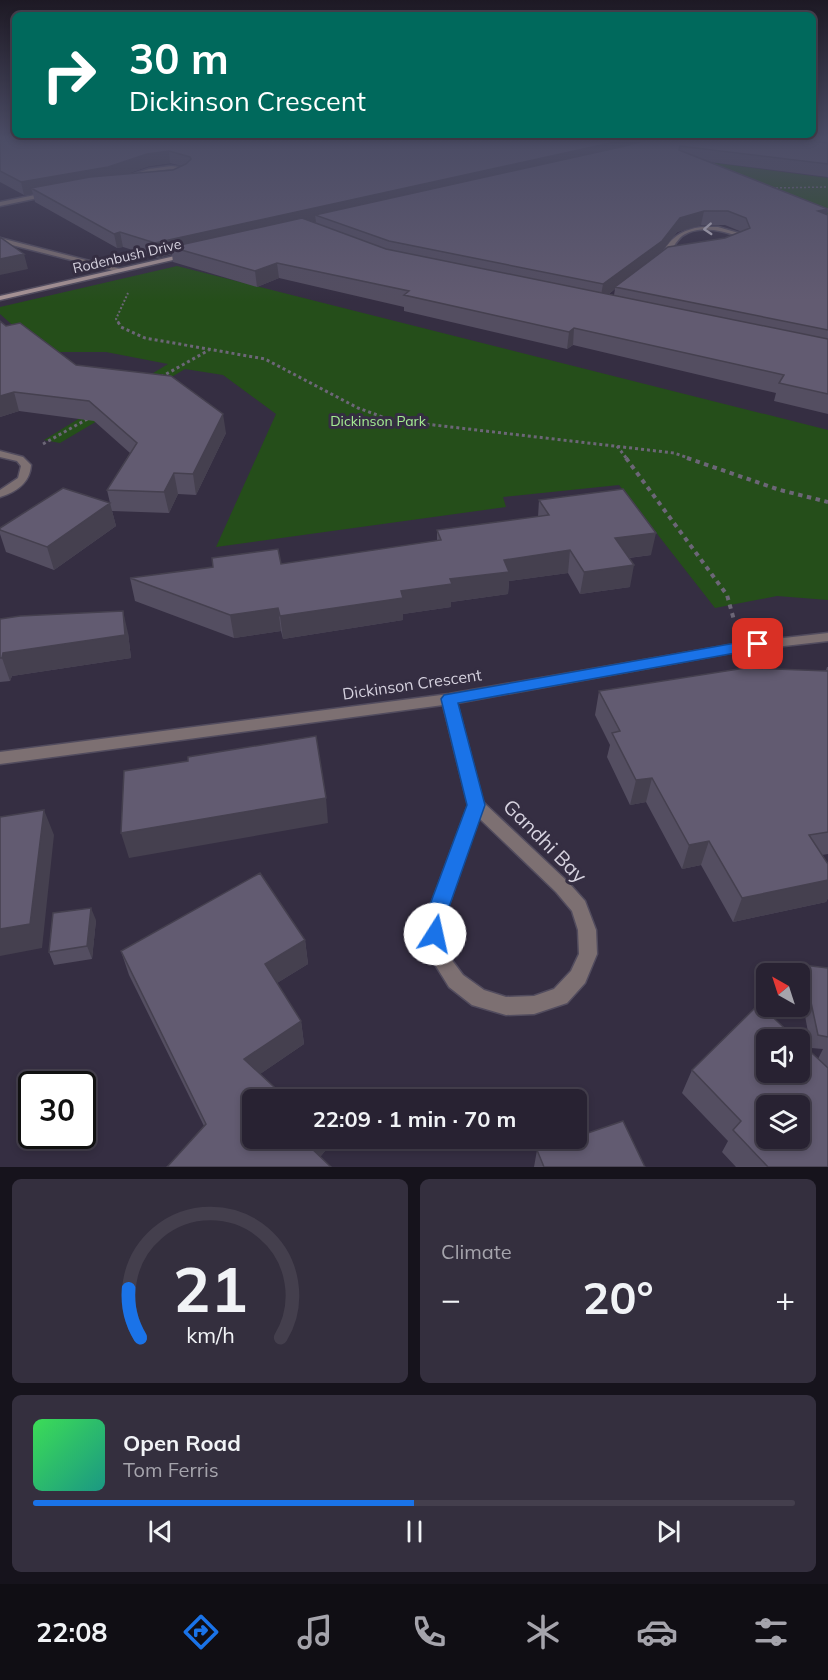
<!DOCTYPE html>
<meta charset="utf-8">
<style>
body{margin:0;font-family:Mulish,sans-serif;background:#342f3e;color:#f1f3f6;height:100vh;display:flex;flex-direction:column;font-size:22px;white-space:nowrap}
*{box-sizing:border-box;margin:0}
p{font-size:20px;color:#a5a4ac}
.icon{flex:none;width:33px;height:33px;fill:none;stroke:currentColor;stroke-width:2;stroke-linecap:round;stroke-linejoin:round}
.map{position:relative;height:1167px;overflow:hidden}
.panel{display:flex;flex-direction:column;gap:12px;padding:12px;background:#16131c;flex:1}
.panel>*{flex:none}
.top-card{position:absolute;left:12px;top:12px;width:804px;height:126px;border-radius:9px;box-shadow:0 3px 9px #0003,0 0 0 2px #443f4d;background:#00695c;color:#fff;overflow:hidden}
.needle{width:39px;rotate:321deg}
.buttons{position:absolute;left:756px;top:963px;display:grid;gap:12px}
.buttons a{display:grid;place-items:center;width:54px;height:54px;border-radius:9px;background:#282232;box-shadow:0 3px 9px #0003,0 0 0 2px #443f4d;font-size:30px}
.speed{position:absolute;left:18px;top:1071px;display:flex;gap:12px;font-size:30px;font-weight:700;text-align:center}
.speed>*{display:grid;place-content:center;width:78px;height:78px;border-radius:50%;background:#282232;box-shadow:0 3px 9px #0003,0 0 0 2px #443f4d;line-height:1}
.speed .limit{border:3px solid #111;border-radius:9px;background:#fff;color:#111}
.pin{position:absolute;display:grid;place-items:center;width:51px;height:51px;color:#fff;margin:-26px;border-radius:12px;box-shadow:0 3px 9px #0006}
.me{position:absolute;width:66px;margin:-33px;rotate:10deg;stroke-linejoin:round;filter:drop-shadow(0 0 4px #0008)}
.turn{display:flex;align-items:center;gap:21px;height:126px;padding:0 18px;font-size:27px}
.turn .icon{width:78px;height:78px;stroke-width:2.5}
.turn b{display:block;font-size:42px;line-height:51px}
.big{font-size:45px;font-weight:700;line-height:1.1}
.panel .card{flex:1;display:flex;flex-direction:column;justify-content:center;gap:9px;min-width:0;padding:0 21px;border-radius:9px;background:#342f3e}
.panel .dial{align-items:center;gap:0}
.dial svg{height:156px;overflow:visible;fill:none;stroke:#443f4d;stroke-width:7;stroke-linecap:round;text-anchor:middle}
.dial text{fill:#f1f3f6;stroke:none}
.song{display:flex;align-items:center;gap:18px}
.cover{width:72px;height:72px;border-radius:9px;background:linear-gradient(135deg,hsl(130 70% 55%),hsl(170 70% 35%))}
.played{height:6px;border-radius:3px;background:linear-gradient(90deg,#1a73e8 50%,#443f4d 50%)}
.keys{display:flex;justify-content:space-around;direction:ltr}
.heat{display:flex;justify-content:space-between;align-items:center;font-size:33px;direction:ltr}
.panel .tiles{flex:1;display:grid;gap:12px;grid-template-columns:1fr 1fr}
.card:last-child{grid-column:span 2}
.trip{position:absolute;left:242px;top:1089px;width:345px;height:60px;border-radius:9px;background:#282232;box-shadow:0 3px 9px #0003,0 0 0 2px #443f4d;font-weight:700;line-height:60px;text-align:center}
.menu{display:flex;height:96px;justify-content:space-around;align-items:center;background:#100e14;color:#a5a4ac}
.menu .icon{width:42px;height:42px}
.menu .on{color:#1a73e8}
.menu b{font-size:27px;color:#f1f3f6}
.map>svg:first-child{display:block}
</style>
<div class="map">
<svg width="828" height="1167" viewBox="0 0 828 1167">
<rect width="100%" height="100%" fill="#352e42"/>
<path fill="#254e1a" d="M 648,154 L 828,178 L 828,220 Z
M 177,266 L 828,430 L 828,600 L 777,596 L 715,608 L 619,485 L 503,497 L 506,507 L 216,547 L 276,414 L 223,375 L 185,369 L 60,443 L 44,440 L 168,364 L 106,352 L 43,352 L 0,314 L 0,307 Z"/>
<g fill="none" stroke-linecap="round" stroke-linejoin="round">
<g stroke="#524c5e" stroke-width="3">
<path id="street" d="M 171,166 L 188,168 L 191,171 L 185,177 L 182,175 L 184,170 C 165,167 147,173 128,179 L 125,177 L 149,169 Z
M 50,192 L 52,195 L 0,206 L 0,202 Z
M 702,227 L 718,227 L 742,234 L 745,242 L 738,246 L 735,244 L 739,241 L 737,236 C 721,230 698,225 682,236 C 675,242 671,252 665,259 L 661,259 C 666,240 682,229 702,227 Z
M 0,238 L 121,269 L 122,270 L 119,272 L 0,242 Z
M 0,451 L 23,457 L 31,465 C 30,483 16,492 0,497 L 0,490 L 18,478 L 21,466 L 17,461 L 0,457 Z
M 828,633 L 828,641 L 741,651 L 457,703 L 483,802 L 568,882 L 585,901 L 596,930 L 597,954 L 585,983 L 567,1003 L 534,1014 L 506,1015 L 472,1005 L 449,987 L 431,958 L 426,934 L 429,910 L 468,805 L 443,705 L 0,764 L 0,752 L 449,694 L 741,643 ZM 479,818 L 556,892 L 572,911 L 578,930 L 579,954 L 571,971 L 554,989 L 534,996 L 506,997 L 484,990 L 463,975 L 448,955 L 444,934 L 447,910 Z"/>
</g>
<g stroke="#524c5e" stroke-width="3">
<path id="secondary" d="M 188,253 L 190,254 L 190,256 L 0,300 L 0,296 Z"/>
</g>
<path stroke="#6c6677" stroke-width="1.5" stroke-dasharray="2 2" stroke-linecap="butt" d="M 772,188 L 828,187"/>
<path stroke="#6c6677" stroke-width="2" stroke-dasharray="2 2" stroke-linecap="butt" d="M 119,323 L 116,319 L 128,293"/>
<path stroke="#6c6677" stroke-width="3" stroke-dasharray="3 3" stroke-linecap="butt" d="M 118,322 L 121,327 L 145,338 L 265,359 L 358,408 L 391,420 L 674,453 L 691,459
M 161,377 L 209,350
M 43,444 L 89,418
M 617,446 L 627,459"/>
<path stroke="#6c6677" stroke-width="4" stroke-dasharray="4.5 4.5" stroke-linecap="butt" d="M 626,458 L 727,595 L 734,620
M 687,458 L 780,490 L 828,502"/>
<use href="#street" fill="#7d7072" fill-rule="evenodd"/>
<use href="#secondary" fill="#a79395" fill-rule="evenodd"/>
</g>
<path fill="#544e61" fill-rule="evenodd" d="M 0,138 L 828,138 L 828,177 L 710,162 L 828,209 L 827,215 L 828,215 L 828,414 L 774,401 L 776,393 L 573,345 L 567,349 L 404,311 L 404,307 L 279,278 L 257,287 L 173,262 L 172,254 L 158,258 L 123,247 L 117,248 L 35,202 L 33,194 L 24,195 L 0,182 ZM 170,163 L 182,166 L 173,170 L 126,174 L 149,166 ZM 701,225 L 725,225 L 742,232 L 725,238 L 662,252 L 677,232 ZM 615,289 L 614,295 L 609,294 Z
M 6,326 L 76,365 L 226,433 L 196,495 L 178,494 L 169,513 L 112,511 L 116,526 L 54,570 L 6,552 L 0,534 L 0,528 L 110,503 L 107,490 L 130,453 L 94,421 L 19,411 L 0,417 Z
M 539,500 L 651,555 L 629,558 L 630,587 L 580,594 L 568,573 L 509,581 L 508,594 L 451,602 L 451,607 L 403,614 L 403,620 L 283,639 L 281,631 L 234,638 L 135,601 L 130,578 L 281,564 L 437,541 L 437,530 L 538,517 Z
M 0,619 L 128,633 L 131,658 L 12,676 L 10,681 L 0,682 Z
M 827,667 L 828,667 L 828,854 L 822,855 L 828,864 L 828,898 L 826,902 L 733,922 L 701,865 L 682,869 L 646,802 L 630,805 L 607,757 L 610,745 L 595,715 L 599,691 L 826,670 Z
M 96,920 L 92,959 L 54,965 L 49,952 Z
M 305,940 L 308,964 L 277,983 L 301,1021 L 304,1044 L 260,1074 L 325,1151 L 320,1157 L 204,1126 L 129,975 L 121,951 Z
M 803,965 L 828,968 L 828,1167 L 736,1167 L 722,1152 L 728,1141 L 682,1093 L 692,1070 L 818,1059 L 823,1049 L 811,1048 L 800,989 L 799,974 Z
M 537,1150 L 645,1167 L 534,1167 Z"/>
<path fill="#45404f" d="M 633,138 L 674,138 L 315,215 L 316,222 L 185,251 L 171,247 L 172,254 L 158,258 L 155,243 Z
M 169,151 L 170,163 L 149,166 L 110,180 L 31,188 L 33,194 L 24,195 L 21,182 L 147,154 Z
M 828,210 L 828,211 L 825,223 L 818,211 Z
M 704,211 L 701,225 L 677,232 L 659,255 L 615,287 L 615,289 L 600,301 L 603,284 L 680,218 Z
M 120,232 L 123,247 L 117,248 L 114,234 Z
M 24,254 L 28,269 L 0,275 L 0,259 Z
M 277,263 L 279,278 L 257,287 L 255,271 Z
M 574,328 L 573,345 L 567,349 L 569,332 Z
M 14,392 L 19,411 L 0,417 L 0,396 Z
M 223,414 L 226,433 L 196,495 L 193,474 Z
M 174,473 L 178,494 L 169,513 L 164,492 Z
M 110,503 L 116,526 L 54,570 L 47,547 Z
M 656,533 L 651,555 L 611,560 L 615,538 Z
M 570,550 L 568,573 L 509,581 L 508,594 L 451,602 L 451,607 L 403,614 L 403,620 L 283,639 L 280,616 L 401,591 L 450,579 L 504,560 Z
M 634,565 L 630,587 L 580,594 L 584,572 Z
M 278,608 L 281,631 L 234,638 L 230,615 Z
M 123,611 L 128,633 L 131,658 L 12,676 L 10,681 L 2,658 L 3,653 Z
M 652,778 L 646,802 L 630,805 L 636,780 Z
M 326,798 L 328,823 L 129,858 L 121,833 Z
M 44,810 L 54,835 L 42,948 L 0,956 L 0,929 Z
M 709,841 L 701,865 L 682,869 L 689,845 Z
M 828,880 L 828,898 L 826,902 L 733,922 L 742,898 Z
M 91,908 L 96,920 L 92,959 L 87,946 Z
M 305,940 L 308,964 L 269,988 L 265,964 Z
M 301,1021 L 304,1044 L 250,1081 L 244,1059 Z
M 315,1138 L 323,1138 L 325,1151 L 312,1167 L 309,1146 Z"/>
<path fill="#625b71" stroke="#45404f" stroke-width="1.5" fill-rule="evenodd" d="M 0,138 L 633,138 L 155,243 L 120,232 L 114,234 L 31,188 L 90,177 L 173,170 L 186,164 L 191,159 L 190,157 L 169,151 L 147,154 L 108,167 L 21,182 L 0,171 Z
M 654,138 L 783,138 L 828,143 L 828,164 L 680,146 L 679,150 L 828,209 L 818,211 L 828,215 L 828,330 L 615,287 L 668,247 L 725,238 L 750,228 L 746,218 L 728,211 L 704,211 L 680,218 L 662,241 L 603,284 L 389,241 L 315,215 L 625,146 Z
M 302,218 L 386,249 L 828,339 L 828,394 L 779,383 L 784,375 L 574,328 L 569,332 L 404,295 L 409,291 L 277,263 L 255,271 L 171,247 Z
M 0,237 L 24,254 L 0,259 Z
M 0,321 L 6,326 L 20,323 L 76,365 L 171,376 L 223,414 L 193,474 L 174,473 L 164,492 L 107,490 L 137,443 L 89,401 L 14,392 L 0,396 Z
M 63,488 L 110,503 L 47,547 L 0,530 L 0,528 Z
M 623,489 L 656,533 L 615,538 L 634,565 L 584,572 L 570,550 L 504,560 L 509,572 L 450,579 L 452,584 L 401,591 L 403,598 L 280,616 L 278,608 L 230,615 L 130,578 L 213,567 L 212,558 L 278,549 L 281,564 L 441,540 L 437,530 L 549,515 L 539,500 Z
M 123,611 L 125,635 L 3,653 L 2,658 L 0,658 L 0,619 L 20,616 Z
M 745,668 L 828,671 L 828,832 L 809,835 L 828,864 L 828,880 L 742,898 L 709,841 L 689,845 L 652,778 L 636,780 L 612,733 L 620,731 L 599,691 Z
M 316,736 L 326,798 L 121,833 L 124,771 L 188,761 L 188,757 Z
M 44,810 L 30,924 L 0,929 L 0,817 Z
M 260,873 L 305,940 L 265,964 L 301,1021 L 244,1059 L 288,1100 L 252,1100 L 252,1138 L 315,1138 L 309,1146 L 331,1167 L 167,1167 L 206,1124 L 121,951 Z
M 91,908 L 87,946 L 49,952 L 53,913 Z
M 803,965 L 828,968 L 828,1037 L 818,1035 Z
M 759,1004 L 797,1040 L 766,1040 L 766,1072 L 800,1072 L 800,1042 L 828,1068 L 828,1167 L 768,1167 L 733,1130 L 741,1121 L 692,1070 ZM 766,1106 L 800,1106 L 800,1138 L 766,1138 Z
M 623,1121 L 645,1167 L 544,1167 L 537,1150 L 572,1138 L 576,1138 L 576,1137 Z"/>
<defs><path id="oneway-chevron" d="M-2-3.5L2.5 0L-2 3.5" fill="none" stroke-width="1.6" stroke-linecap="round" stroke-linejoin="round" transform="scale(1.5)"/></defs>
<use stroke="#c4bec9" href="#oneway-chevron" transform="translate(708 229) rotate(177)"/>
<linearGradient id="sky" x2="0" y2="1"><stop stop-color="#1d1924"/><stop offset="0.46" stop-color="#4b4c65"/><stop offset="1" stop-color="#4b4c65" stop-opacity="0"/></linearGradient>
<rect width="828" height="301" fill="url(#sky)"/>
<path fill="#1a73e8" stroke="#114b97" stroke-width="1.5" d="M 758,639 L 765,644 L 763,648 L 458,703 L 485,805 L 448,910 L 442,941 L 435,943 L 428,941 L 425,934 L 428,910 L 467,805 L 441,699 L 444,695 Z"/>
<g text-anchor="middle" stroke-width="6" stroke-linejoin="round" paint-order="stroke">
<g font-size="14" fill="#d6d2df" stroke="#352e42">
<text transform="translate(127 256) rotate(-13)" y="5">Rodenbush Drive</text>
</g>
<g font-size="14" fill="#a4ec92" stroke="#352e42">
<text x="378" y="426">Dickinson Park</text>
</g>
<g font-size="16" fill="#d6d2df" stroke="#352e42">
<text transform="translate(412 684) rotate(-8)" y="6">Dickinson Crescent</text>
</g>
<g font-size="20" fill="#d6d2df" stroke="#352e42">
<text transform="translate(545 841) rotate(45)" y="7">Gandhi Bay</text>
</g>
</g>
</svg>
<div class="buttons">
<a><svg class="needle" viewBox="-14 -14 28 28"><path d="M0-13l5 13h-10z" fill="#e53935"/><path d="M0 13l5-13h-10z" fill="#a5a4ac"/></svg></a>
<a><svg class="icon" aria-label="sound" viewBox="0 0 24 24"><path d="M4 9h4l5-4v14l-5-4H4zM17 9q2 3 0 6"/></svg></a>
<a><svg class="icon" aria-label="layers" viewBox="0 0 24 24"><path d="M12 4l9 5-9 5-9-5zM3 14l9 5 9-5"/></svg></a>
</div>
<div class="speed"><div class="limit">30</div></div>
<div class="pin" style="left:758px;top:644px;background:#d93025"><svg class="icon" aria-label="arrive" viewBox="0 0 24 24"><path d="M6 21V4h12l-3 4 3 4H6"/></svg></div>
<svg class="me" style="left:435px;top:934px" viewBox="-20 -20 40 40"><circle r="19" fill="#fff"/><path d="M0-13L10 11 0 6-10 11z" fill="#1a73e8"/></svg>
<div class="trip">22:09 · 1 min · 70 m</div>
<div class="top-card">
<div class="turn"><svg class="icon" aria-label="right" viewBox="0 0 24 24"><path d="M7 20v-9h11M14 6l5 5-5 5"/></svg><div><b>30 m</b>Dickinson Crescent</div></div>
</div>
</div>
<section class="panel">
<div class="tiles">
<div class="card dial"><svg viewBox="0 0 100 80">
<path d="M14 69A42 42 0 1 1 86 69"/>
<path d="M14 69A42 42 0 0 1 8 44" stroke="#1a73e8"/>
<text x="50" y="56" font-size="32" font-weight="700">21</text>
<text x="50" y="72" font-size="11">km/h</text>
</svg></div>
<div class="card"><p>Climate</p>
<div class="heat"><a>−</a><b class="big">20°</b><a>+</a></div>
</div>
<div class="card">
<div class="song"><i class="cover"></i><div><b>Open Road</b><p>Tom Ferris</p></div></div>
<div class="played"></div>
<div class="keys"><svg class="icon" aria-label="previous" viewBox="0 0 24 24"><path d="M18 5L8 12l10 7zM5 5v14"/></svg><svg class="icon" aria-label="pause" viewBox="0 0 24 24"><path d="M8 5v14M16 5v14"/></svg><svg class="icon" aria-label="next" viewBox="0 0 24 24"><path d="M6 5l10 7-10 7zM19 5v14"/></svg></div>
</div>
</div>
</section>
<nav class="menu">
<b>22:08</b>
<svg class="icon on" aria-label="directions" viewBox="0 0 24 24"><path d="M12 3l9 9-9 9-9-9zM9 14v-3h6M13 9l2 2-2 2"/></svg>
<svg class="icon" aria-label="music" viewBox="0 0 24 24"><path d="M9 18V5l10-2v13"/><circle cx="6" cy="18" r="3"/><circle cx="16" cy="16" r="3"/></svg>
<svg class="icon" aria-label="phone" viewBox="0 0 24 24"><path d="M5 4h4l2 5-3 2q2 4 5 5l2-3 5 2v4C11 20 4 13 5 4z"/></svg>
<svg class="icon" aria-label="climate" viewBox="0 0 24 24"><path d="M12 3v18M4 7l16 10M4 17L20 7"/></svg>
<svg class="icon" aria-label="car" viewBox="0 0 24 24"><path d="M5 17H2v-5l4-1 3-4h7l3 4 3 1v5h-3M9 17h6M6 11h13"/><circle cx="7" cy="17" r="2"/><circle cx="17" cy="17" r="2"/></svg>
<svg class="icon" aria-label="filters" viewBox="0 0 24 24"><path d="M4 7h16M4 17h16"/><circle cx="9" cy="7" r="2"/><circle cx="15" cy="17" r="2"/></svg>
</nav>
